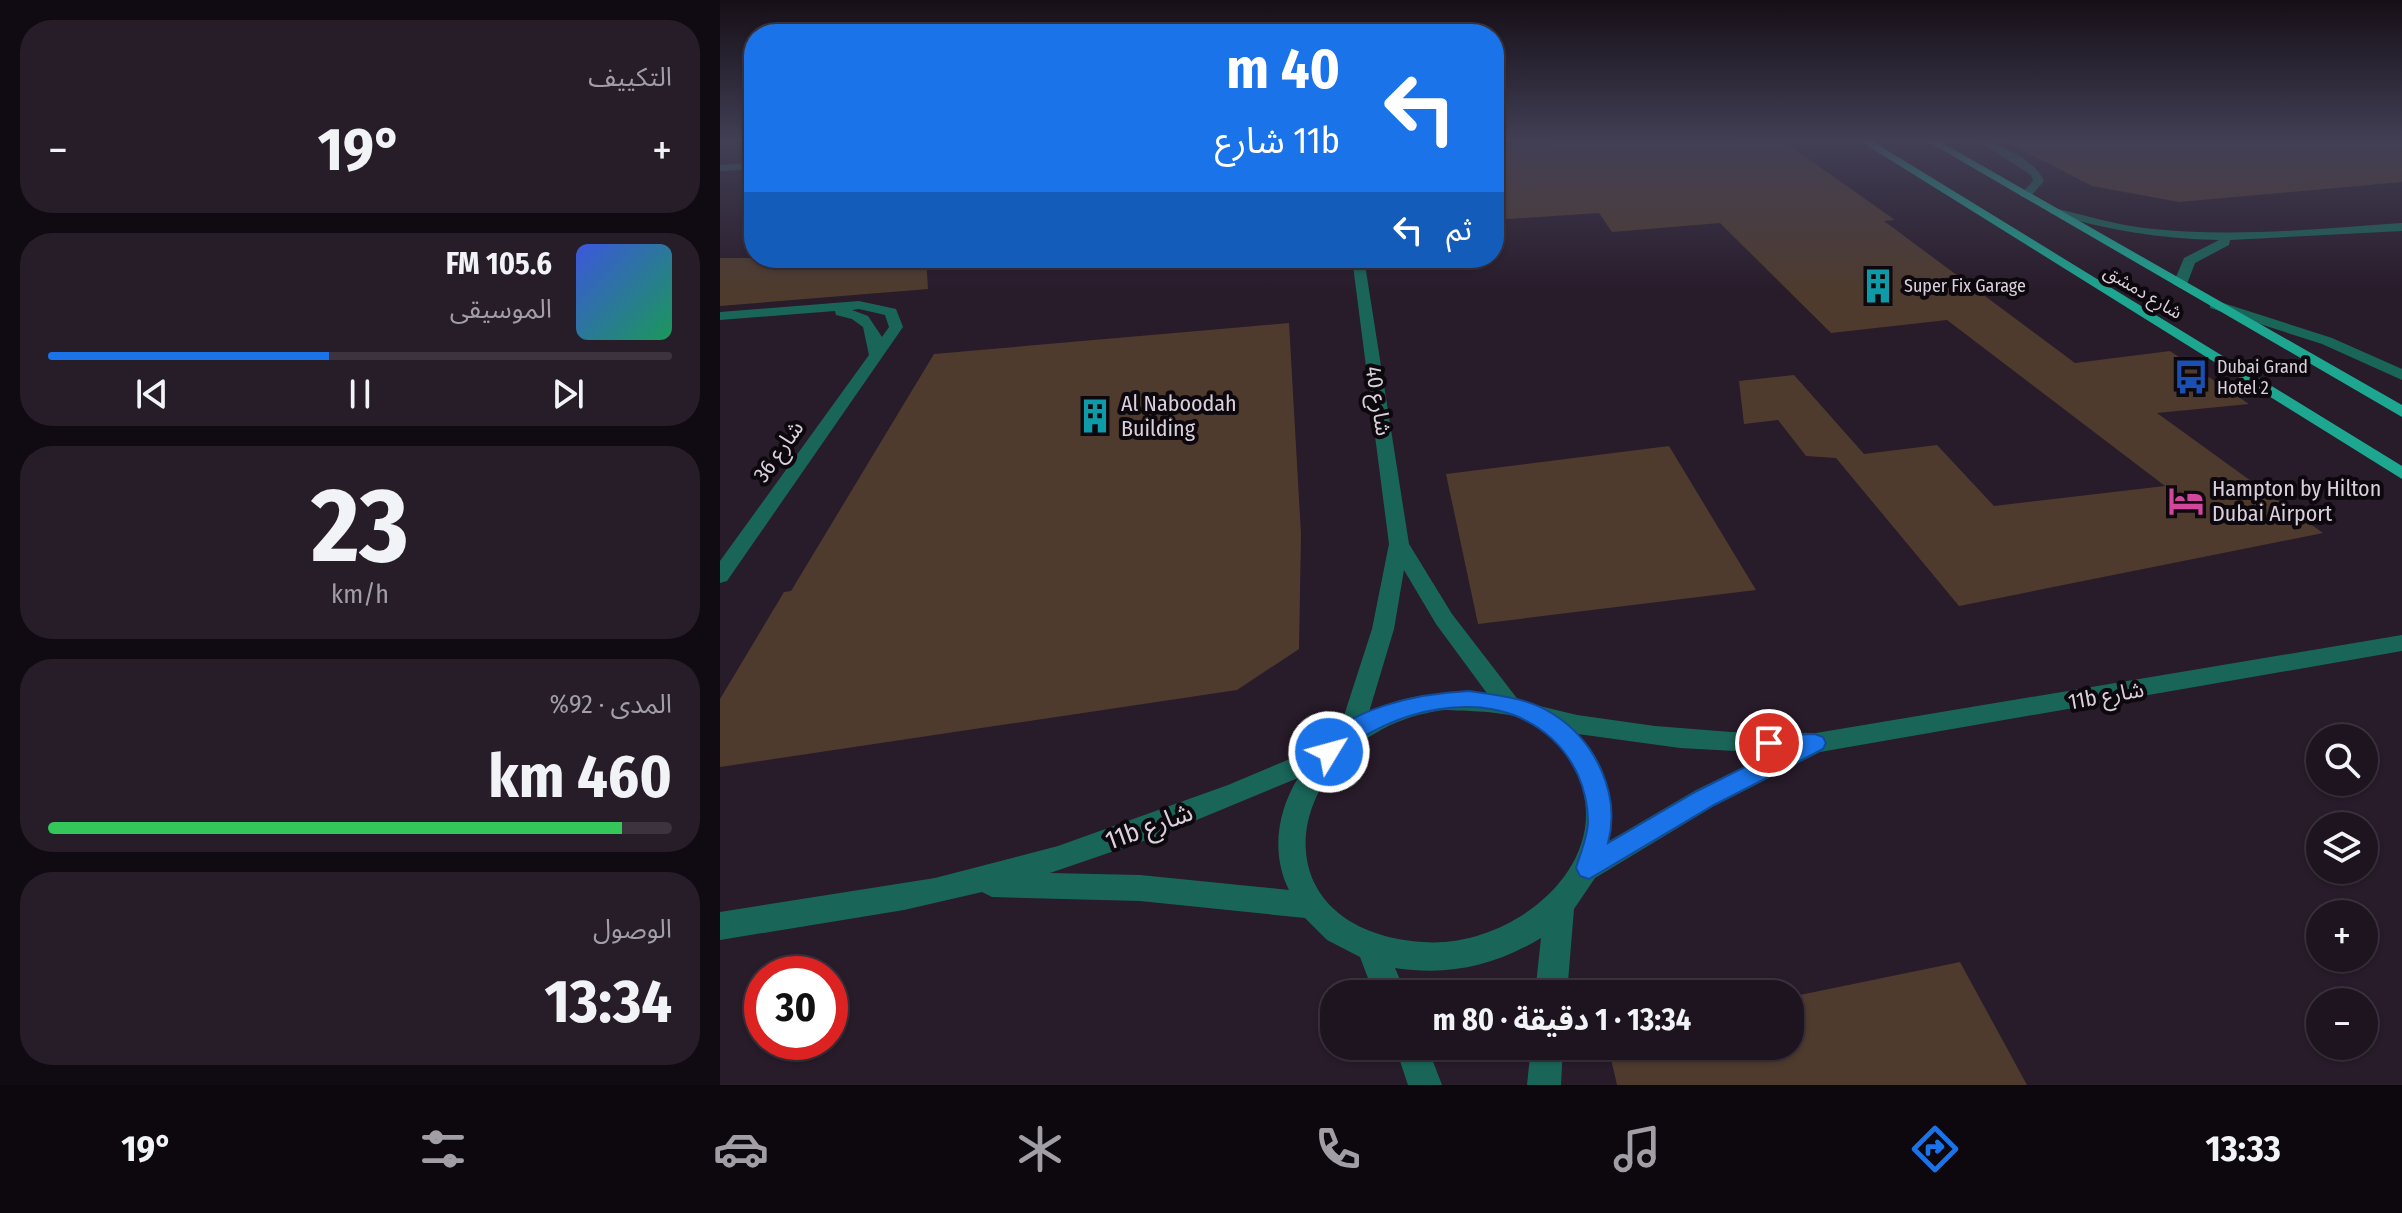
<!DOCTYPE html>
<html lang="ar">
<meta charset="utf-8">
<style>
body{margin:0;font-family:"Fira Sans Condensed","Noto Sans Arabic",sans-serif;background:#261d29;color:#f1f3f6;direction:rtl;height:100vh;display:flex;flex-direction:column;font-size:30px;white-space:nowrap}
*{box-sizing:border-box;margin:0}
p{font-size:26px;color:#a19ea5}
.icon{flex:none;width:44px;height:44px;fill:none;stroke:currentColor;stroke-width:2;stroke-linecap:round;stroke-linejoin:round}
.map{position:relative;flex:1;overflow:hidden;direction:ltr}
.side{display:flex;flex-direction:column;gap:20px;padding:20px;background:#100b12;width:720px}
.side>*{flex:none}
.guide{position:absolute;left:24px;top:24px;width:760px;height:244px;border-radius:32px;box-shadow:0 2px 6px #0004,0 0 0 2px #3c333e;direction:rtl;background:#1a73e8;color:#fff;overflow:hidden}
.tools{position:absolute;left:1586px;top:724px;display:grid;gap:16px}
.tools a{display:grid;place-items:center;width:72px;height:72px;border-radius:50%;background:#1e1420;box-shadow:0 2px 6px #0004,0 0 0 2px #3c333e;font-size:40px}
.speed{position:absolute;left:24px;top:956px;display:flex;gap:16px;font-size:40px;font-weight:700;text-align:center}
.speed>*{display:grid;place-content:center;width:104px;height:104px;border-radius:50%;background:#1e1420;box-shadow:0 2px 6px #0004,0 0 0 2px #3c333e;line-height:1}
.speed .limit{border:12px solid #d22;background:#fff;color:#111}
.pin{position:absolute;display:grid;place-items:center;width:68px;height:68px;color:#fff;margin:-34px;border:4px solid #fff;border-radius:50%;box-shadow:0 2px 8px #0007}
.me{position:absolute;width:88px;margin:-44px;rotate:53deg;stroke-linejoin:round;filter:drop-shadow(0 0 6px #0008)}
.turn{display:flex;align-items:center;gap:28px;height:168px;padding:0 32px;font-size:36px}
.turn .icon{width:104px;height:104px;stroke-width:2.5}
.turn b{display:block;font-size:56px;line-height:68px}
.then{display:flex;align-items:center;height:76px;padding:0 32px;background:#0003;gap:16px;font-size:30px}
.big{font-size:60px;font-weight:700;line-height:1.1}
.side .tile{flex:1;display:flex;flex-direction:column;justify-content:center;gap:12px;min-width:0;padding:0 28px;border-radius:32px;background:#261d29}
.side .dial{align-items:center;gap:0}
.dial b{font-size:104px;line-height:1}
.song{display:flex;align-items:center;gap:24px}
.cover{width:96px;height:96px;border-radius:12px;background:linear-gradient(135deg,hsl(230 70% 55%),hsl(150 70% 35%))}
.played{height:8px;border-radius:4px;background:linear-gradient(90deg,#1a73e8 45%,#3c333e 45%)}
.keys{display:flex;justify-content:space-around;direction:ltr}
.heat{display:flex;justify-content:space-between;align-items:center;font-size:44px;direction:ltr}
.charge{height:12px;border-radius:6px;background:linear-gradient(90deg,#34c759 92%,#3c333e 0)}
.trip{position:absolute;left:600px;top:980px;width:484px;height:80px;border-radius:32px;background:#1e1420;box-shadow:0 2px 6px #0004,0 0 0 2px #3c333e;font-weight:700;line-height:80px;text-align:center;direction:rtl}
.menu{display:flex;height:128px;justify-content:space-around;align-items:center;background:#0c080d;color:#a19ea5}
.menu .icon{width:56px;height:56px}
.menu .on{color:#1a73e8}
.menu b{font-size:36px;color:#f1f3f6}
main{display:flex;flex:1;min-height:0}
.map>svg:first-child{display:block}
</style>
<main>
<div class="map">
<svg width="1682" height="1085" viewBox="0 0 1682 1085">
<rect width="100%" height="100%" fill="#281b2a"/>
<path fill="#4e3b2e" d="M 827,141 L 1066,143 L 1175,220 L 1164,221 L 1355,363 L 1450,351 L 1529,404 L 1437,413 L 1603,533 L 1239,606 L 1116,458 L 1086,456 L 1058,420 L 1024,424 L 1019,381 L 1074,375 L 1144,454 L 1217,445 L 1274,506 L 1445,486 L 1227,320 L 1111,333 L 1000,223 L 892,232 L 879,213 L 774,220 L 774,148 L 830,145 Z
M 1285,141 L 1682,141 L 1682,182 L 1459,202 L 1372,186 Z
M 0,258 L 206,258 L 208,289 L 0,306 Z
M 569,323 L 581,534 L 579,649 L 517,690 L 0,767 L 0,699 L 64,592 L 71,591 L 214,354 Z
M 949,446 L 1036,590 L 758,624 L 726,474 Z
M 1240,962 L 1307,1085 L 897,1085 L 888,1046 L 1070,1046 L 1070,997 Z"/>
<g fill="none" stroke-linecap="round" stroke-linejoin="round">
<path fill="#196659" fill-rule="evenodd" d="M 1258,141 C 1278,141 1317,162 1324,181 L 1310,197 L 1302,197 L 1300,195 L 1313,181 L 1311,175 Z
M 34,163 L 34,169 L 0,171 L 0,165 Z
M 1334,208 C 1364,215 1393,224 1424,228 C 1510,238 1596,229 1682,223 L 1682,231 L 1510,240 L 1509,245 L 1475,263 L 1467,284 L 1460,288 L 1453,284 L 1464,258 L 1499,240 C 1441,239 1386,230 1330,213 L 1330,209 Z
M 632,258 L 644,258 L 689,544 L 732,614 L 799,701 L 857,715 L 935,726 L 1011,732 L 1096,733 L 1682,635 L 1682,651 L 1100,752 L 994,806 L 875,878 L 854,909 L 847,994 L 815,994 L 821,938 C 774,966 730,976 675,968 L 686,994 L 654,994 L 640,957 L 607,940 L 585,918 L 420,901 L 272,897 L 262,892 L 184,910 L 0,940 L 0,912 L 215,878 L 338,846 L 508,785 L 603,745 L 619,731 L 652,629 L 669,544 ZM 684,570 L 716,624 L 769,696 C 727,690 687,693 649,712 L 674,629 ZM 724,710 C 748,711 793,711 814,723 C 829,731 846,752 854,767 C 903,862 792,949 703,942 C 523,929 566,730 724,710 ZM 858,734 L 960,748 L 1052,753 L 976,790 L 889,841 C 895,802 887,763 858,734 ZM 578,778 C 557,812 551,854 569,890 L 420,875 L 330,873 L 438,836 Z
M 139,301 L 176,309 L 183,327 L 7,581 L 0,583 L 0,561 L 149,355 L 143,327 L 132,319 L 116,315 L 115,311 L 0,320 L 0,312 ZM 139,309 L 165,315 L 169,327 L 162,337 L 148,316 L 132,310 Z
M 1490,302 L 1500,302 L 1612,338 L 1682,369 L 1682,380 L 1602,344 L 1490,308 Z
M 675,1046 L 707,1046 L 722,1085 L 688,1085 Z
M 811,1046 L 843,1046 L 841,1085 L 807,1085 Z"/>
<path fill="#1da791" fill-rule="evenodd" d="M 1140,141 L 1152,141 L 1682,466 L 1682,479 Z
M 1207,141 L 1219,141 L 1682,405 L 1682,417 Z"/>
</g>
<linearGradient id="sky" x2="0" y2="1"><stop stop-color="#160f17"/><stop offset="0.48" stop-color="#423f55"/><stop offset="1" stop-color="#423f55" stop-opacity="0"/></linearGradient>
<rect width="1682" height="293" fill="url(#sky)"/>
<path fill="#1a73e8" stroke="#114b97" stroke-width="2" d="M 749,691 C 777,695 809,698 833,714 C 876,741 901,795 888,843 L 977,791 L 1057,751 L 1041,749 L 1038,743 L 1041,736 L 1095,734 L 1103,737 L 1106,743 L 1103,749 L 994,805 L 869,879 L 860,876 L 856,868 C 860,854 868,836 868,821 C 867,754 812,705 745,707 C 706,708 675,718 641,738 C 627,747 619,764 601,758 L 597,752 C 621,707 704,693 749,691 Z"/>
<defs>
<g id="building-bare" transform="scale(2.76)"><path d="M-4-6H4V6H1V3H-1V6H-4ZM-2.5-4.3h1.7v1.8h-1.7ZM.8-4.3h1.7v1.8H.8ZM-2.5-1h1.7V.8h-1.7ZM.8-1h1.7V.8H.8Z" fill="#0f9aa8" stroke="#0d080e" stroke-width="2.5" paint-order="stroke"/></g>
<g id="bus-bare" transform="scale(2.76)"><path d="M-5-6H5V4H4V6H2V4H-2V6H-4V4H-5ZM-3.5-4V0h7V-4ZM-3.5 1.2v1.5H-2V1.2ZM2 1.2v1.5H3.5V1.2Z" fill="#1a4fb4" stroke="#0d080e" stroke-width="2.5" paint-order="stroke"/></g>
<g id="hotel-bare" transform="scale(2.76)"><path d="M-6-4.5h1.5V1H6V5H4.5V3h-9V5H-6ZM-4 0a1.8 1.8 0 1 1 3.6 0ZM.5 0V-2.5h3Q6-2.5 6 0Z" fill="#d1479c" stroke="#0d080e" stroke-width="2.5" paint-order="stroke"/></g>
</defs>
<g fill-rule="evenodd">
<use href="#building-bare" x="1158" y="286"/>
<use href="#bus-bare" x="1471" y="377"/>
<use href="#building-bare" x="375" y="416"/>
<use href="#hotel-bare" x="1466" y="501"/>
</g>
<g text-anchor="middle" stroke-width="8" stroke-linejoin="round" paint-order="stroke">
<g font-size="18" fill="#d9d0db" stroke="#0d080e" text-anchor="start">
<text x="1184" y="292">Super Fix Garage</text>
<text x="1497" y="373">Dubai Grand<tspan x="1497" dy="21">Hotel 2</tspan></text>
</g>
<g font-size="18" fill="#d9d0db" stroke="#0d080e">
<text transform="translate(1423 292) rotate(31)" y="6">شارع دمشق</text>
</g>
<g font-size="22" fill="#d9d0db" stroke="#0d080e">
<text transform="translate(659 401) rotate(81)" y="8">شارع 40</text>
<text transform="translate(58 451) rotate(-55)" y="8">شارع 36</text>
<text transform="translate(1386 695) rotate(-10)" y="8">11b شارع</text>
</g>
<g font-size="22" fill="#d9d0db" stroke="#0d080e" text-anchor="start">
<text x="401" y="411">Al Naboodah<tspan x="401" dy="25">Building</tspan></text>
<text x="1492" y="496">Hampton by Hilton<tspan x="1492" dy="25">Dubai Airport</tspan></text>
</g>
<g font-size="26" fill="#d9d0db" stroke="#0d080e">
<text transform="translate(429 826) rotate(-20)" y="9">11b شارع</text>
</g>
</g>
</svg>
<div class="tools">
<a><svg class="icon" aria-label="search" viewBox="0 0 24 24"><circle cx="10" cy="10" r="6"/><path d="M15 15l6 6"/></svg></a>
<a><svg class="icon" aria-label="layers" viewBox="0 0 24 24"><path d="M12 4l9 5-9 5-9-5zM3 14l9 5 9-5"/></svg></a>
<a>+</a>
<a>−</a>
</div>
<div class="speed"><div class="limit">30</div></div>
<div class="pin" style="left:1049px;top:743px;background:#d93025"><svg class="icon" aria-label="arrive" viewBox="0 0 24 24"><path d="M6 21V4h12l-3 4 3 4H6"/></svg></div>
<svg class="me" style="left:609px;top:752px" viewBox="-20 -20 40 40"><circle r="17" fill="#1a73e8" stroke="#fff" stroke-width="3"/><path d="M0-11L8 9 0 5-8 9z" fill="#fff"/></svg>
<div class="trip">13:34 · 1 دقيقة · 80 m</div>
<div class="guide">
<div class="turn"><svg class="icon" aria-label="left" viewBox="0 0 24 24"><path d="M17 20v-9H6M10 6l-5 5 5 5"/></svg><div><b>40 m</b>11b شارع</div></div>
<div class="then">ثم<svg class="icon" aria-label="left" viewBox="0 0 24 24"><path d="M17 20v-9H6M10 6l-5 5 5 5"/></svg></div>
</div>
</div>
<section class="side">
<div class="tile"><p>التكييف</p>
<div class="heat"><a>−</a><b class="big">19°</b><a>+</a></div>
</div>
<div class="tile">
<div class="song"><i class="cover"></i><div><b>105.6 FM</b><p>الموسيقى</p></div></div>
<div class="played"></div>
<div class="keys"><svg class="icon" aria-label="previous" viewBox="0 0 24 24"><path d="M18 5L8 12l10 7zM5 5v14"/></svg><svg class="icon" aria-label="pause" viewBox="0 0 24 24"><path d="M8 5v14M16 5v14"/></svg><svg class="icon" aria-label="next" viewBox="0 0 24 24"><path d="M6 5l10 7-10 7zM19 5v14"/></svg></div>
</div>
<div class="tile dial"><b>23</b><p>km/h</p></div>
<div class="tile"><p>المدى · 92%</p><b class="big">460 km</b><div class="charge"></div></div>
<div class="tile"><p>الوصول</p><b class="big">13:34</b></div>
</section>
</main>
<nav class="menu">
<b>13:33</b>
<svg class="icon on" aria-label="directions" viewBox="0 0 24 24"><path d="M12 3l9 9-9 9-9-9zM9 14v-3h6M13 9l2 2-2 2"/></svg>
<svg class="icon" aria-label="music" viewBox="0 0 24 24"><path d="M9 18V5l10-2v13"/><circle cx="6" cy="18" r="3"/><circle cx="16" cy="16" r="3"/></svg>
<svg class="icon" aria-label="phone" viewBox="0 0 24 24"><path d="M5 4h4l2 5-3 2q2 4 5 5l2-3 5 2v4C11 20 4 13 5 4z"/></svg>
<svg class="icon" aria-label="climate" viewBox="0 0 24 24"><path d="M12 3v18M4 7l16 10M4 17L20 7"/></svg>
<svg class="icon" aria-label="car" viewBox="0 0 24 24"><path d="M5 17H2v-5l4-1 3-4h7l3 4 3 1v5h-3M9 17h6M6 11h13"/><circle cx="7" cy="17" r="2"/><circle cx="17" cy="17" r="2"/></svg>
<svg class="icon" aria-label="filters" viewBox="0 0 24 24"><path d="M4 7h16M4 17h16"/><circle cx="9" cy="7" r="2"/><circle cx="15" cy="17" r="2"/></svg>
<b>19°</b>
</nav>
